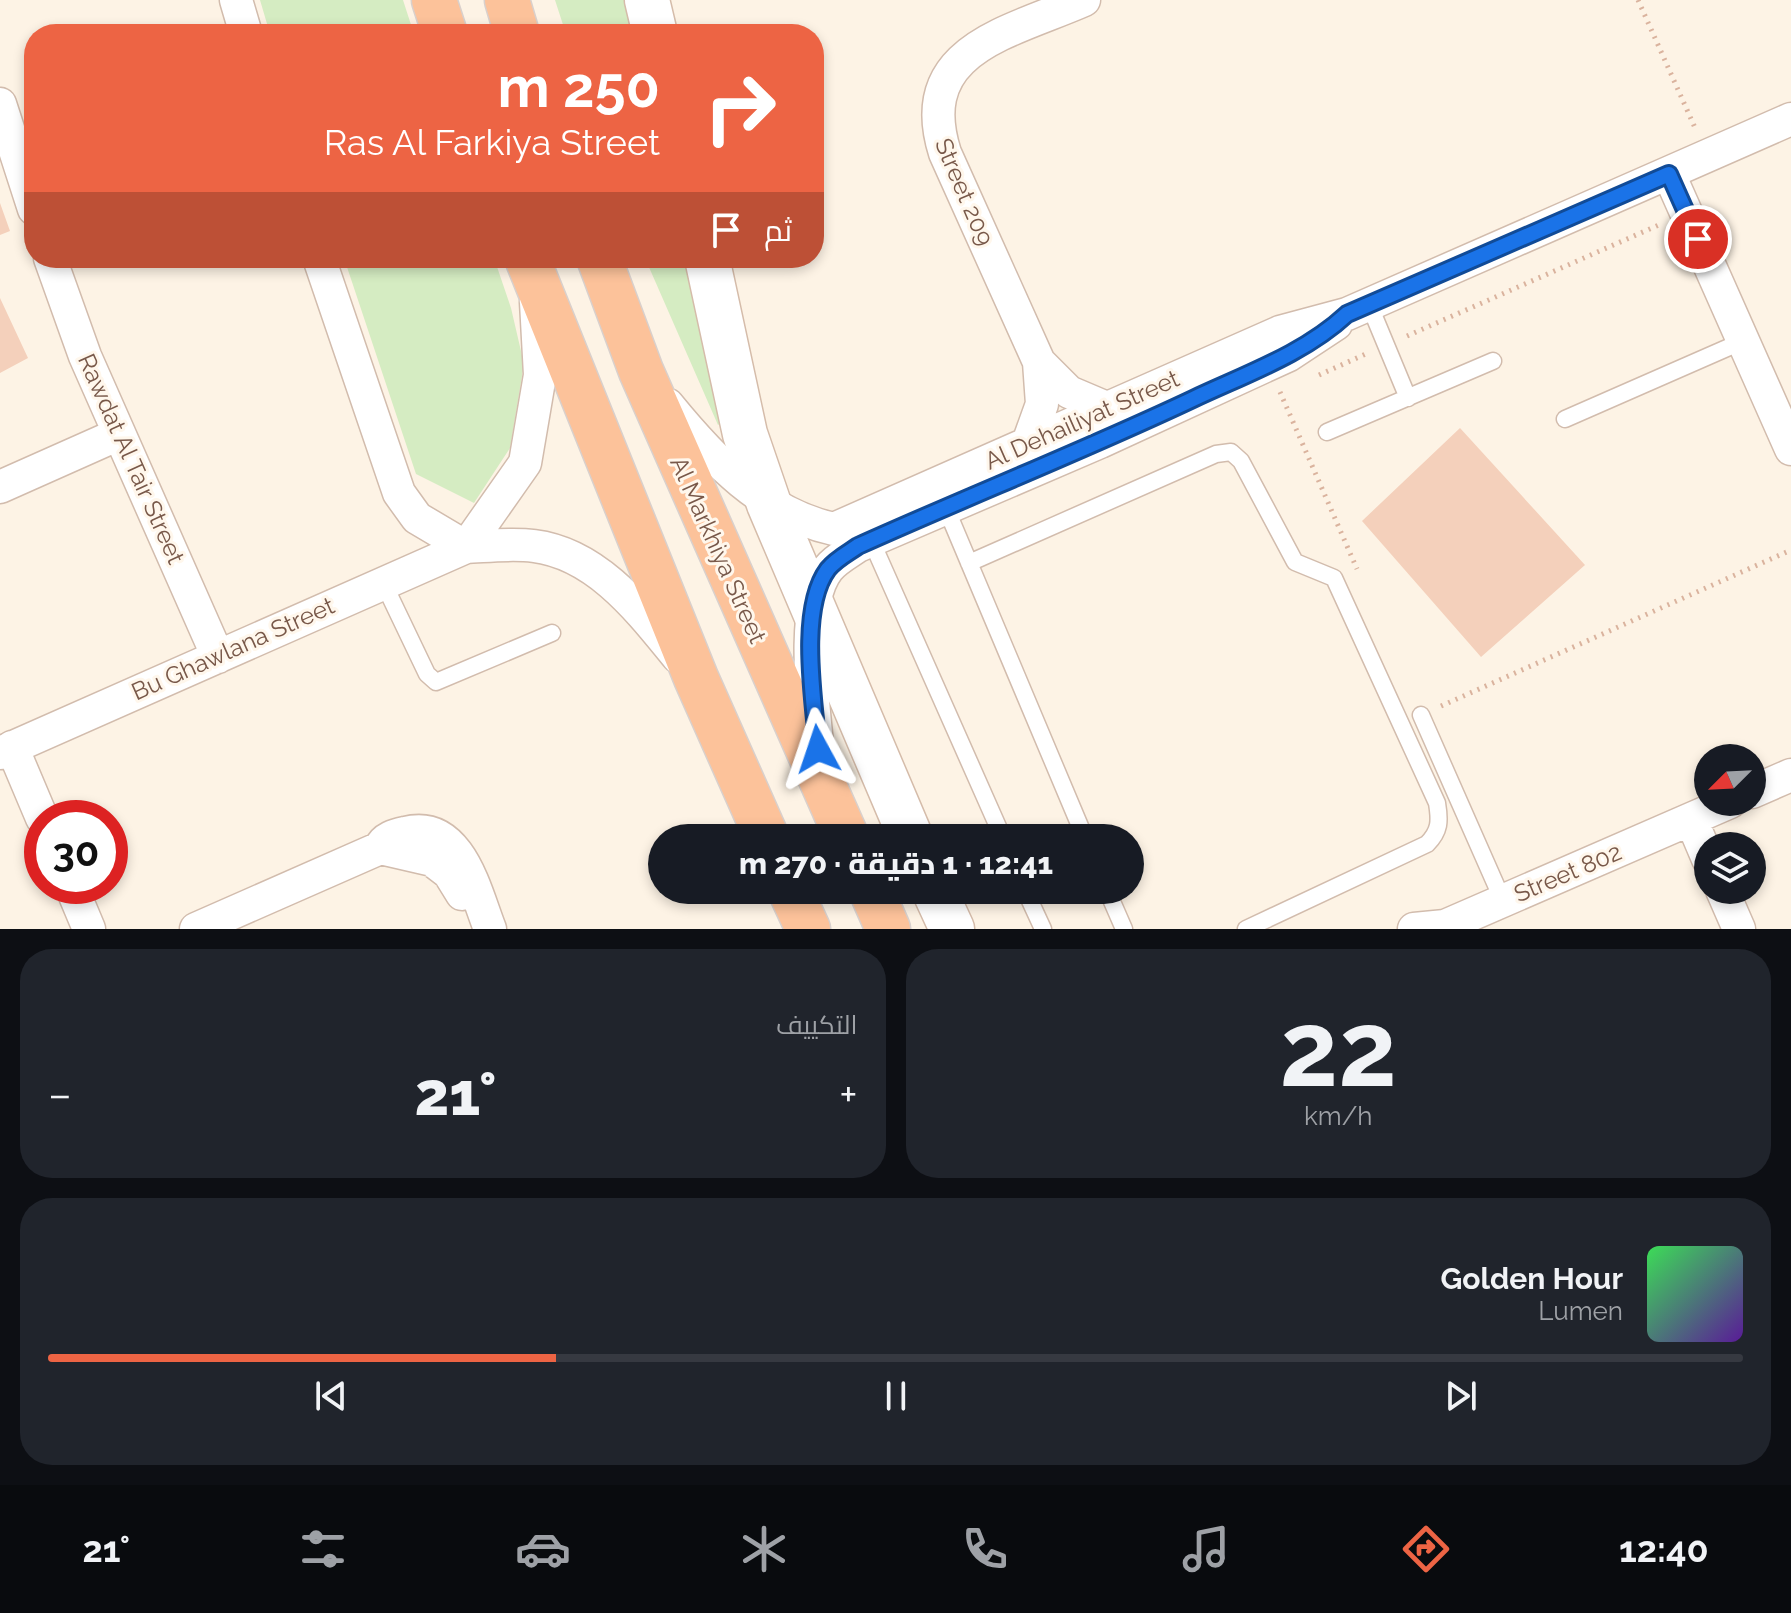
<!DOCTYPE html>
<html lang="ar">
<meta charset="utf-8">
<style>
body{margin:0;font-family:Raleway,Cairo,sans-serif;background:#20242c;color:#f1f3f6;direction:rtl;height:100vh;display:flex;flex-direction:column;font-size:30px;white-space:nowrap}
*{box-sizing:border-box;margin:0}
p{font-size:26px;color:#9ea1a6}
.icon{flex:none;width:44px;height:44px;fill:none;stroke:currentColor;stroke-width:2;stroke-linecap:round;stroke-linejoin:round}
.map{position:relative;height:929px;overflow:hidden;direction:ltr}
.side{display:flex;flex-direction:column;gap:20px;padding:20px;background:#0d0f14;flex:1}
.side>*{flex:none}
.guide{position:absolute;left:24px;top:24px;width:800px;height:244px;border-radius:32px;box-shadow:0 4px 12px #0003;direction:rtl;background:#ed6444;color:#fff;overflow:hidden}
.needle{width:52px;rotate:246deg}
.controls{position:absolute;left:1694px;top:744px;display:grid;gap:16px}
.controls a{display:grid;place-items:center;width:72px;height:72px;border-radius:50%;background:#171b24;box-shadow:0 4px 12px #0003;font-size:40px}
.speed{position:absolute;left:24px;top:800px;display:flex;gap:16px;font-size:40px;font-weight:700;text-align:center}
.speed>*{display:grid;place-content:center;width:104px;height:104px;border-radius:50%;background:#171b24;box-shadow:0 4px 12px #0003;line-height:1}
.speed .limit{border:12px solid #d22;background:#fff;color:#111}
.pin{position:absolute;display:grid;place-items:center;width:68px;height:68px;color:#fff;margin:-34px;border:4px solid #fff;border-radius:50%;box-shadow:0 2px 8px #0007}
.me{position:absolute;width:88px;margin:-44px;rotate:355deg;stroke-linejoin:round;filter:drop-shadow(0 0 6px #0008)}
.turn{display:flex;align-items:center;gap:28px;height:168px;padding:0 32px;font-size:36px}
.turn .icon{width:104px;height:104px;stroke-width:2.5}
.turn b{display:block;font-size:56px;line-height:68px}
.then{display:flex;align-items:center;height:76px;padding:0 32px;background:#0003;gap:16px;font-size:30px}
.big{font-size:60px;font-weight:800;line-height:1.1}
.side .card{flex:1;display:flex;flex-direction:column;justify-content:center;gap:12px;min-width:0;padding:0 28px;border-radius:32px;background:#20242c}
.side .dial{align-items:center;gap:0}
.dial b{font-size:104px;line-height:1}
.song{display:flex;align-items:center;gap:24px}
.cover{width:96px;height:96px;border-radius:12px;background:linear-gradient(135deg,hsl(130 70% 55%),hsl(270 70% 35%))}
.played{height:8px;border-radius:4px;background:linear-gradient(90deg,#ed6444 30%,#363941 30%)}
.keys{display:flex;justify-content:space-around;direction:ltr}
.heat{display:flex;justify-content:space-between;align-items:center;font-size:44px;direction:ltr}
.side .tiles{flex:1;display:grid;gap:20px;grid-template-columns:1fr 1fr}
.card:last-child{grid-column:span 2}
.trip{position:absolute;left:648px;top:824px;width:496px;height:80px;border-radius:40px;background:#171b24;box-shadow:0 4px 12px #0003;font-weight:800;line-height:80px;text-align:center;direction:rtl}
.tab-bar{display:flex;height:128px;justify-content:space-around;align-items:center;background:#090b0e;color:#9ea1a6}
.tab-bar .icon{width:56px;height:56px}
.tab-bar .active{color:#ed6444}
.tab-bar b{font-size:36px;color:#f1f3f6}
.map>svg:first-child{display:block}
</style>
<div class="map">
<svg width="1791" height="929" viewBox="0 0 1791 929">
<rect width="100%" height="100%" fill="#fdf3e5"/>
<path fill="#d5ecc2" d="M 260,0 L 403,0 L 414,34 L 270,34 Z
M 555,0 L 630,0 L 638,34 L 566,34 Z
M 344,258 L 494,258 L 511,308 L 524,364 L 510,448 L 474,503 L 416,474 Z
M 645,258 L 691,258 L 731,416 L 718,425 Z"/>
<path fill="#f4d0bb" d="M 0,203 L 10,231 L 0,235 Z
M 0,298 L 28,358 L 0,373 Z
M 1460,428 L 1585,565 L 1481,657 L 1362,521 Z"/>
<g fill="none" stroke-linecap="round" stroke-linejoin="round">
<g stroke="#d2bcad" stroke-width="19">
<path id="service" d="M 1369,304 L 1408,398
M 1565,419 L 1743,341
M 1327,432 L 1493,361
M 946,508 L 1085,838
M 871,540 L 1003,838
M 969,563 L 1216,454 L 1231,452 L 1241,461 L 1295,562 L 1334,578 L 1437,803 C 1440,821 1440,831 1427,844 L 1246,929
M 383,582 L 427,674 L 436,682 L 552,633
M 1421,715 L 1503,901
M 1025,890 L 1043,929
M 1107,890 L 1124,929"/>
</g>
<g stroke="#d2bcad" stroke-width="35">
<path id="minor" d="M 236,0 L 246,34
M 0,104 L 34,209
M 1669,174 L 1791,449
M 50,258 L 85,356 L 218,657
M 319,258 L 399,493 L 417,518 L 466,547
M 1039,362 L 1069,392 L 1109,409
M 668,405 C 712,459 764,514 834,529 L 1280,332 L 1347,314 L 1791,119
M 1028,443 L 1042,404 L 1039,362 L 945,153 C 912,49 1009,33 1084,0
M 0,487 L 119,434
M 466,547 L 525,463 L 540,375 L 536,302
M 12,747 L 42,818
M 0,753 L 466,547 C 488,546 512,543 534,546 C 598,554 641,612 678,657
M 818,754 C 814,708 799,606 828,569 C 836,559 848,553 858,546 L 1100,442 L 1289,355 L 1336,324
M 1752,792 L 1791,775
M 1691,819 L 1708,859
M 380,848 L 432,860 L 449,873 L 462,894
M 71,886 L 89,929
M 1722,890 L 1739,929
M 196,929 L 380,848 C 384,838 395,835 405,833 C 460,819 475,891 490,929
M 1414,929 L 1445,926 L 1730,802"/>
</g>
<g stroke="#d5bcaa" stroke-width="47">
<path id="secondary" d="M 647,0 L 655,34
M 707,258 L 745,434 L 769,504 L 911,838
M 934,890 L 952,929"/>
</g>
<g stroke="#d9d0cc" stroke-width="47">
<path id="trunk" d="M 434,0 L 445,34
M 507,0 L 517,34
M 527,258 L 696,678 L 767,838
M 599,258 L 641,371 L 847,838
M 790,890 L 808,929
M 871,890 L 888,929"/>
</g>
<path stroke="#dab39e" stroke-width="5" stroke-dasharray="2 6" stroke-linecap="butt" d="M 1638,0 L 1696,130
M 1407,336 L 1661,224
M 1319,375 L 1368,353
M 1280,392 L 1357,569
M 1441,706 L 1791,550"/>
<use href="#service" stroke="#fff" stroke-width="16"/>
<use href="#minor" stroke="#fff" stroke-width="32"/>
<use href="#secondary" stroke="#fff" stroke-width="44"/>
<use href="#trunk" stroke="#fcc29a" stroke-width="44"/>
</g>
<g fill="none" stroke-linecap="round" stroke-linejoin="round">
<g stroke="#114b97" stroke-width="20">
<path id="route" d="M 818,749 C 814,702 798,609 828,569 C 836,559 848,553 858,546 C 969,496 1083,451 1193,399 C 1246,374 1304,354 1347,314 L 1669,174 L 1698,239"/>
</g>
<use href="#route" stroke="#1a73e8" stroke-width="14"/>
</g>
<g text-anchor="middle" stroke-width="6" stroke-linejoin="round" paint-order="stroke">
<g font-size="24" fill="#785849" stroke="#fff7ec">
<text transform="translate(964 192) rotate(67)" y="8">Street 209</text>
<text transform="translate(1082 420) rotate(-24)" y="8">Al Dehailiyat Street</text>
<text transform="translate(131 459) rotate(66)" y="8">Rawdat Al Tair Street</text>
<text transform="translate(718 550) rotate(66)" y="8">Al Markhiya Street</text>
<text transform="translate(233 649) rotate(-24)" y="8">Bu Ghawlana Street</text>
<text transform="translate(1568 873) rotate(-23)" y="8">Street 802</text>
</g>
</g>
</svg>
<div class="controls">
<a><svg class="needle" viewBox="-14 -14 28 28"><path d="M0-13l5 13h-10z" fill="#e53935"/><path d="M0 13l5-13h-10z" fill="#9ea1a6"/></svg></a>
<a><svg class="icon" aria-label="layers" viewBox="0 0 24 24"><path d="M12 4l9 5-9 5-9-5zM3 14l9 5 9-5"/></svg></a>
</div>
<div class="speed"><div class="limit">30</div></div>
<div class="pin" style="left:1698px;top:239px;background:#d93025"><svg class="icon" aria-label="arrive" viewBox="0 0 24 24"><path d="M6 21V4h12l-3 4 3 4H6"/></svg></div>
<svg class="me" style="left:818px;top:749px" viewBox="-20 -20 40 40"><path d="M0-17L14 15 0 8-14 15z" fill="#1a73e8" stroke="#fff" stroke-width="4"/></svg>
<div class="trip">12:41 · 1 دقيقة · 270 m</div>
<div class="guide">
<div class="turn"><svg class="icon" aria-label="right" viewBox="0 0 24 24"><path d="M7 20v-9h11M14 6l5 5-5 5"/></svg><div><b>250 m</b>Ras Al Farkiya Street</div></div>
<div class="then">ثم<svg class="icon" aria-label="arrive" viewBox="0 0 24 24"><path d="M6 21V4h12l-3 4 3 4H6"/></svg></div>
</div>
</div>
<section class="side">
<div class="tiles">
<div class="card dial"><b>22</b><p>km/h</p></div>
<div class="card"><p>التكييف</p>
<div class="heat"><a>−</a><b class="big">21°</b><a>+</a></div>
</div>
<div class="card">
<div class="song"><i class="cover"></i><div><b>Golden Hour</b><p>Lumen</p></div></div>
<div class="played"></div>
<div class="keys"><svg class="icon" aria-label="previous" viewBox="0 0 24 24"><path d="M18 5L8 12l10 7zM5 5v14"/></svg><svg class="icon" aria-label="pause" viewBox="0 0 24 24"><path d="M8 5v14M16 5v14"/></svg><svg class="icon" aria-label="next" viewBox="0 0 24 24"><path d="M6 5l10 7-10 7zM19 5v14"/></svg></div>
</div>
</div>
</section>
<nav class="tab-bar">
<b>12:40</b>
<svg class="icon active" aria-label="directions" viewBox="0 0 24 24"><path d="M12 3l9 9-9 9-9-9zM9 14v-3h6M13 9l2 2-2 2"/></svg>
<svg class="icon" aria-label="music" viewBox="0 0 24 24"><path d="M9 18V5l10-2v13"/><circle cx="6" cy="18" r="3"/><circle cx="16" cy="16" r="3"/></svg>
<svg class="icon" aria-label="phone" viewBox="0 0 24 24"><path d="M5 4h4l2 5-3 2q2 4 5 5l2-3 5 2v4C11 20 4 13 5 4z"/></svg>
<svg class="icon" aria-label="climate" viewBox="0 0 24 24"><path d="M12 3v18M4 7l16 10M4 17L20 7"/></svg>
<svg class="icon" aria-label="car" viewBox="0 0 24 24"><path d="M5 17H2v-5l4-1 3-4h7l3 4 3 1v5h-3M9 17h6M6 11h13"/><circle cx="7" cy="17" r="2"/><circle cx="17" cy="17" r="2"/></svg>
<svg class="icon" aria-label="filters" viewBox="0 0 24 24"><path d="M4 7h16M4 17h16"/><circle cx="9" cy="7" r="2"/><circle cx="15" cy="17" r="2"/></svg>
<b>21°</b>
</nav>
